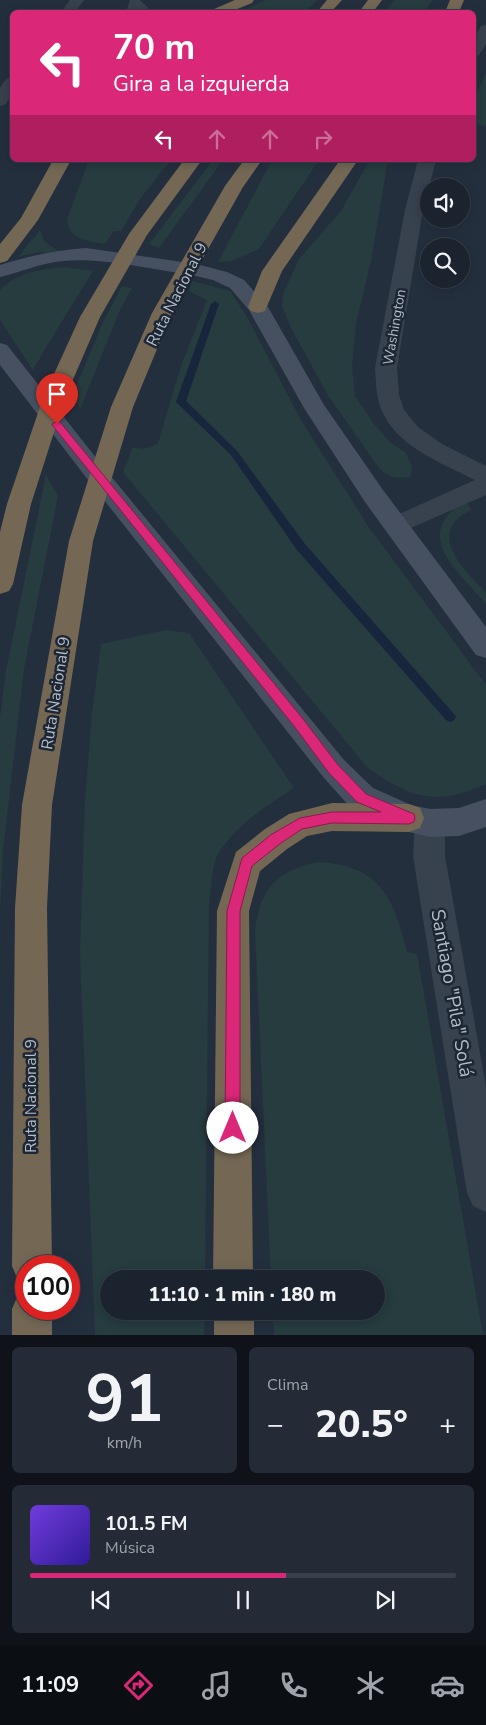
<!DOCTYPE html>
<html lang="es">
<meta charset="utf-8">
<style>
body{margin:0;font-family:"Nunito Sans",sans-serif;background:#242b36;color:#f1f3f6;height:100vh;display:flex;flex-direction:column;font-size:19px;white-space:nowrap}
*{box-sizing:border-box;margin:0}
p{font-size:16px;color:#a0a4aa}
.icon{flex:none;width:28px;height:28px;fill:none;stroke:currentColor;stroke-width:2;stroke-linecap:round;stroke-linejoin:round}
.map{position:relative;height:1335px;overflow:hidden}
.details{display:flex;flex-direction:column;gap:12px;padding:12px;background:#0f1319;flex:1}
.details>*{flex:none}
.guide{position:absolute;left:10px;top:10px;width:466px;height:152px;border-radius:8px;box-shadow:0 2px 12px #0003,0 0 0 1px #39404a;background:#db2777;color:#fff;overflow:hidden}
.tools{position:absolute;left:420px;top:178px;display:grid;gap:10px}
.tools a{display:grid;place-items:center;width:50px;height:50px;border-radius:50%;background:#1b232e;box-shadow:0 2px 12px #0003,0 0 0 1px #39404a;font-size:25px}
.speed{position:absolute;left:15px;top:1255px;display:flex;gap:10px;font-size:25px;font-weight:700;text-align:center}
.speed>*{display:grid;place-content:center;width:65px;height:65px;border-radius:50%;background:#1b232e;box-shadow:0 2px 12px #0003,0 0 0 1px #39404a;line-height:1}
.speed .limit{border:8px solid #d22;background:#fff;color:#111}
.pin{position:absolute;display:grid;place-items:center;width:42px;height:42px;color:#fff;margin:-51px -21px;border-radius:50% 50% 50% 0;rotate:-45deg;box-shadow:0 0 5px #0007}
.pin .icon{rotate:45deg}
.me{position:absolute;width:55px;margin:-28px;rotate:0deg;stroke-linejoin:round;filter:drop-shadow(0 0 4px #0008)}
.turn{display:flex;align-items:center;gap:18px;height:105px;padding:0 20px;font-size:22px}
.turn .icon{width:65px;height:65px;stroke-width:2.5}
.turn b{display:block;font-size:35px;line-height:42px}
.lanes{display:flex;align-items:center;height:48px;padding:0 20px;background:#0003;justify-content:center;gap:25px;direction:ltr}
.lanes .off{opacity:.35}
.big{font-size:38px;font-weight:800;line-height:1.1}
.details .tile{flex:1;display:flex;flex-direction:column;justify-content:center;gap:8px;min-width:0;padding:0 18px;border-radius:8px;background:#242b36}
.details .dial{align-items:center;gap:0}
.dial b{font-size:65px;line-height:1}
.song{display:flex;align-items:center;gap:15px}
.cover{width:60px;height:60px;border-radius:8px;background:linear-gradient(135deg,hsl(260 70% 55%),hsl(250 70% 35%))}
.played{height:5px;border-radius:2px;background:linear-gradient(90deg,#db2777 60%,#39404a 60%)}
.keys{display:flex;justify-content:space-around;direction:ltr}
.heat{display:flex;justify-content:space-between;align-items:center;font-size:28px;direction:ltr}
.details .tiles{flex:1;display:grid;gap:12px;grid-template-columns:1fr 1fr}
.tile:last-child{grid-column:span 2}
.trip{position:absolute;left:100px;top:1270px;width:285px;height:50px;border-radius:25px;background:#1b232e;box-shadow:0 2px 12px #0003,0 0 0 1px #39404a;font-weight:800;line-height:50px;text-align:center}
.dock{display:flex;height:80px;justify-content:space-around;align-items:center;background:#0b0e12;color:#a0a4aa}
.dock .icon{width:35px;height:35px}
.dock .selected{color:#db2777}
.dock b{font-size:22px;color:#f1f3f6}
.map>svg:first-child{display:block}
</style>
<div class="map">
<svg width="486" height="1335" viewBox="0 0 486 1335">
<rect width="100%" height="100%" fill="#242f3e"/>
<path fill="#263c3f" d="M 266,0 L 317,0 L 306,12 L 239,12 Z
M 394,0 L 433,0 L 424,12 L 384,12 Z
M 486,74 L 486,126 L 474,124 L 474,97 Z
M 89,160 L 171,160 L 140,199 L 121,231 L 114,231 L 105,244 C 86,240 70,241 67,219 Z
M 213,160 L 223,160 L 159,248 L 149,244 Z
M 272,160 L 319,160 L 259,249 L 232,261 L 218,262 Z
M 370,160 L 388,160 L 371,261 L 356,323 L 352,367 L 355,396 L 374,424 L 390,442 L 406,453 L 412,466 L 410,477 C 396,479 390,478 379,468 L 329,397 L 291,328 L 282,306 L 283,294 L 299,259 L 341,211 Z
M 40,230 L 44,241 L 58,251 L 57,254 L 39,252 L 18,257 Z
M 65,267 L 93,271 C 73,304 52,336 33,370 L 0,320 L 0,290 C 17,272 42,269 65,267 Z
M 192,281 L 230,291 L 246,315 L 301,420 L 368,526 L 486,685 L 486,784 L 484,785 C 433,807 409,797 367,767 L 123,472 L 133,447 C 143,450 149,449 158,443 L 181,366 L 207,300 L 189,291 Z
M 122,286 L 132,288 L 119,312 L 80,409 L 73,394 L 103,322 Z
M 46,475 L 58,496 L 24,669 L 3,851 L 0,913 L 0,717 L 6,671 Z
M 466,500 L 471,510 C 467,513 461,515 458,518 C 432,542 470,575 486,593 L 486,604 C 457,570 410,535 466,500 Z
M 166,630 L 189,633 L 294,788 C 266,806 236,825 218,854 C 212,864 211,891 209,904 L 205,1279 L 109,1279 L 109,1311 L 205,1311 L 204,1335 L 95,1335 L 80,952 L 85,800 L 92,713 L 101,644 Z
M 318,862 C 381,866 393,897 407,952 L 417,954 L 483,1335 L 274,1335 L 273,1311 L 376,1311 L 376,1279 L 271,1279 L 255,931 C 260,888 276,871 318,862 Z"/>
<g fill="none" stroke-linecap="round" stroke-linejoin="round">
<path fill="#17263c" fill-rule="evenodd" d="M 215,301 L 219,304 L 186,401 L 237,451 L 305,544 L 454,714 L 456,717 L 454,720 L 450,722 L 446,720 L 297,550 L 231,455 L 176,402 L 211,304 Z"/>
<path fill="#38414e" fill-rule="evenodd" d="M 70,0 L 84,0 L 75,12 L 61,12 Z
M 130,0 L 140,0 L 152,12 L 126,12 Z
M 486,25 L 486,44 L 479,55 L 474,57 L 474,38 L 481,26 Z
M 12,77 L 12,94 L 6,104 L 0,106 L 0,88 L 6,79 Z
M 418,160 L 436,160 L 423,210 L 397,368 L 399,395 L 404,410 L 418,427 L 442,444 L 486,466 L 486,495 L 397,534 L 388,531 L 385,525 L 388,519 L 475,480 C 440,462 394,446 380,406 C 376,394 376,381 375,368 L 405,210 Z
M 430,809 L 441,813 L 445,823 L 445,856 L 486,1087 L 486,1212 L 473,1206 L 467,1193 L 413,856 L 415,823 L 419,813 Z"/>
<path fill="#465061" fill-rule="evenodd" d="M 86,248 L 196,264 L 227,272 L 244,280 L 268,307 L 324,405 L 383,490 L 486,627 L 486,658 L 476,655 L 365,502 L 304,408 L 249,310 L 230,288 L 213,280 L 196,276 C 157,270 101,257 63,261 C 41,263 21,272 0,277 L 0,265 C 29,256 56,250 86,248 Z
M 0,343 L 7,345 L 101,464 L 344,760 L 373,788 L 411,805 L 430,809 L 459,808 L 486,799 L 486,827 L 459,836 L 430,837 L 409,832 L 351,808 L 324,778 L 85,476 L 0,365 Z"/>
<path fill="#746855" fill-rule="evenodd" d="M 235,0 L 254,0 L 252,3 L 230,12 L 212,12 L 214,9 Z
M 327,0 L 342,0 L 331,12 L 317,12 Z
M 368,0 L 382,0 L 373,12 L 359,12 Z
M 450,0 L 464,0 L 459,12 L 445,12 Z
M 53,160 L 71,160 L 38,220 L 7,261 L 0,263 L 0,244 L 21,218 Z
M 184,160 L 202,160 L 147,235 L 100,317 L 65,398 L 31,504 L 13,584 L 9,591 L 0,594 L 0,532 L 7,504 L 43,398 L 80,317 L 129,234 Z
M 244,160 L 262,160 L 243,187 L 172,313 L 133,407 L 93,541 L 52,805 L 47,908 L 52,1266 L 26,1266 L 26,1283 L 18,1280 L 12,1266 L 15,908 L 22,805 L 69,541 L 111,407 L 152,313 L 225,186 Z
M 340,160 L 358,160 L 282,271 L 265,311 L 258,313 L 251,311 L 248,307 L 262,271 Z
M 332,803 L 409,804 L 420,808 L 424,818 L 420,828 L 409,832 L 332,831 L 307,836 L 287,849 L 260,871 L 249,911 L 253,1279 L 213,1279 L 217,911 L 236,852 L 265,829 L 289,814 Z
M 26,1291 L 26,1309 L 52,1309 L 52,1335 L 12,1335 L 12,1309 L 18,1295 Z
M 214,1311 L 254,1311 L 254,1335 L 214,1335 Z"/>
</g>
<path fill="#db2777" stroke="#8e194d" d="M 57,421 L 60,422 L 303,719 L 338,765 L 366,794 L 414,814 L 415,818 L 414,822 L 409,824 L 332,823 L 302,829 L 281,843 L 252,866 L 240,911 L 240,1128 L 238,1133 L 233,1135 L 227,1133 L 225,1128 L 227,911 L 242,858 L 272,834 L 300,818 L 332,812 L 381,812 L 357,802 L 329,773 L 294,726 L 53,426 L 52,424 Z"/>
<g text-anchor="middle" stroke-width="5" stroke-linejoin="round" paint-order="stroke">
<g font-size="14" fill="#b4bcc9" stroke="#1d2633">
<text transform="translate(394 327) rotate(-80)" y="5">Washington</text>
</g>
<g font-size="16" fill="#b4bcc9" stroke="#1d2633">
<text transform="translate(176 294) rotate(-63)" y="6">Ruta Nacional 9</text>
<text transform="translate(55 693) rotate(-81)" y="6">Ruta Nacional 9</text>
<text transform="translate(30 1096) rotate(-90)" y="6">Ruta Nacional 9</text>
</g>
<g font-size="19" fill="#b4bcc9" stroke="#1d2633">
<text transform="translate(453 993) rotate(80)" y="7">Santiago "Pila" Solá</text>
</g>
</g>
</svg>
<div class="tools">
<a><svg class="icon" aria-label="sound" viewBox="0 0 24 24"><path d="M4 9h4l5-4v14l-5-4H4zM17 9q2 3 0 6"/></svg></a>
<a><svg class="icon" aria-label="search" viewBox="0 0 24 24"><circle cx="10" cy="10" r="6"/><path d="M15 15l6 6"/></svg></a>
</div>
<div class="speed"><div class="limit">100</div></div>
<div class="pin" style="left:57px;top:424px;background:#d93025"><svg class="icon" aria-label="arrive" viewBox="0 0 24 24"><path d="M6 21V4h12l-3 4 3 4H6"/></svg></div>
<svg class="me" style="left:233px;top:1128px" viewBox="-20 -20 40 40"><circle r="19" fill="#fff"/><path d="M0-13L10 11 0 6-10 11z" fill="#db2777"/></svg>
<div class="trip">11:10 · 1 min · 180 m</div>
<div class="guide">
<div class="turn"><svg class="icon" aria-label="left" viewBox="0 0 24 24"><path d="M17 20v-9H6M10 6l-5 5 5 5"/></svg><div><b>70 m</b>Gira a la izquierda</div></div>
<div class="lanes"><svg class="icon" aria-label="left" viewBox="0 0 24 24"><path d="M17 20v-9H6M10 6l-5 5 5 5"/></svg><svg class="icon off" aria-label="ahead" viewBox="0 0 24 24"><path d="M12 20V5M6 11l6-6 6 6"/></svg><svg class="icon off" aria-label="ahead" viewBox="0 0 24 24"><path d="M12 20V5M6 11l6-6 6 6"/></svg><svg class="icon off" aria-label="right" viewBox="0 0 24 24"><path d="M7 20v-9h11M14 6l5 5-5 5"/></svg></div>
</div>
</div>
<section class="details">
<div class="tiles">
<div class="tile dial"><b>91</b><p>km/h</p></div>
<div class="tile"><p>Clima</p>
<div class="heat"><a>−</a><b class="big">20.5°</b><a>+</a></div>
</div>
<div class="tile">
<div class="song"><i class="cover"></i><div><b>101.5 FM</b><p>Música</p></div></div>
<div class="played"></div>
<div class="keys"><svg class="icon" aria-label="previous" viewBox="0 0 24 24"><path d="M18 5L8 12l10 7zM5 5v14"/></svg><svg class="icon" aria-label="pause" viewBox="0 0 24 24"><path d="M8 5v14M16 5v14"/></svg><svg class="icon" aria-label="next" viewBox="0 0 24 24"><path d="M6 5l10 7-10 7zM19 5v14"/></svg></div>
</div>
</div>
</section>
<nav class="dock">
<b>11:09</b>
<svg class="icon selected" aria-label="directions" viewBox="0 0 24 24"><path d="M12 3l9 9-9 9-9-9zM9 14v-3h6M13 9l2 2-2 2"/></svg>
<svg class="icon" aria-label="music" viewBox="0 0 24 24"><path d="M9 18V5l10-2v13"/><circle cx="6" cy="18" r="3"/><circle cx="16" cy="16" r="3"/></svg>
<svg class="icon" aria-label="phone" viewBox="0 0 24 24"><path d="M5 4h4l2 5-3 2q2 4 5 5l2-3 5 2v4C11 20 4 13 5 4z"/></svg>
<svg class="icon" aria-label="climate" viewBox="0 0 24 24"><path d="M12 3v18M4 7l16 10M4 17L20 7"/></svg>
<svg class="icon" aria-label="car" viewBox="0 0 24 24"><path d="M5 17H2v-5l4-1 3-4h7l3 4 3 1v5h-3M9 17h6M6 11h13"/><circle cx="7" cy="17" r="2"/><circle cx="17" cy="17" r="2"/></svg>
</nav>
